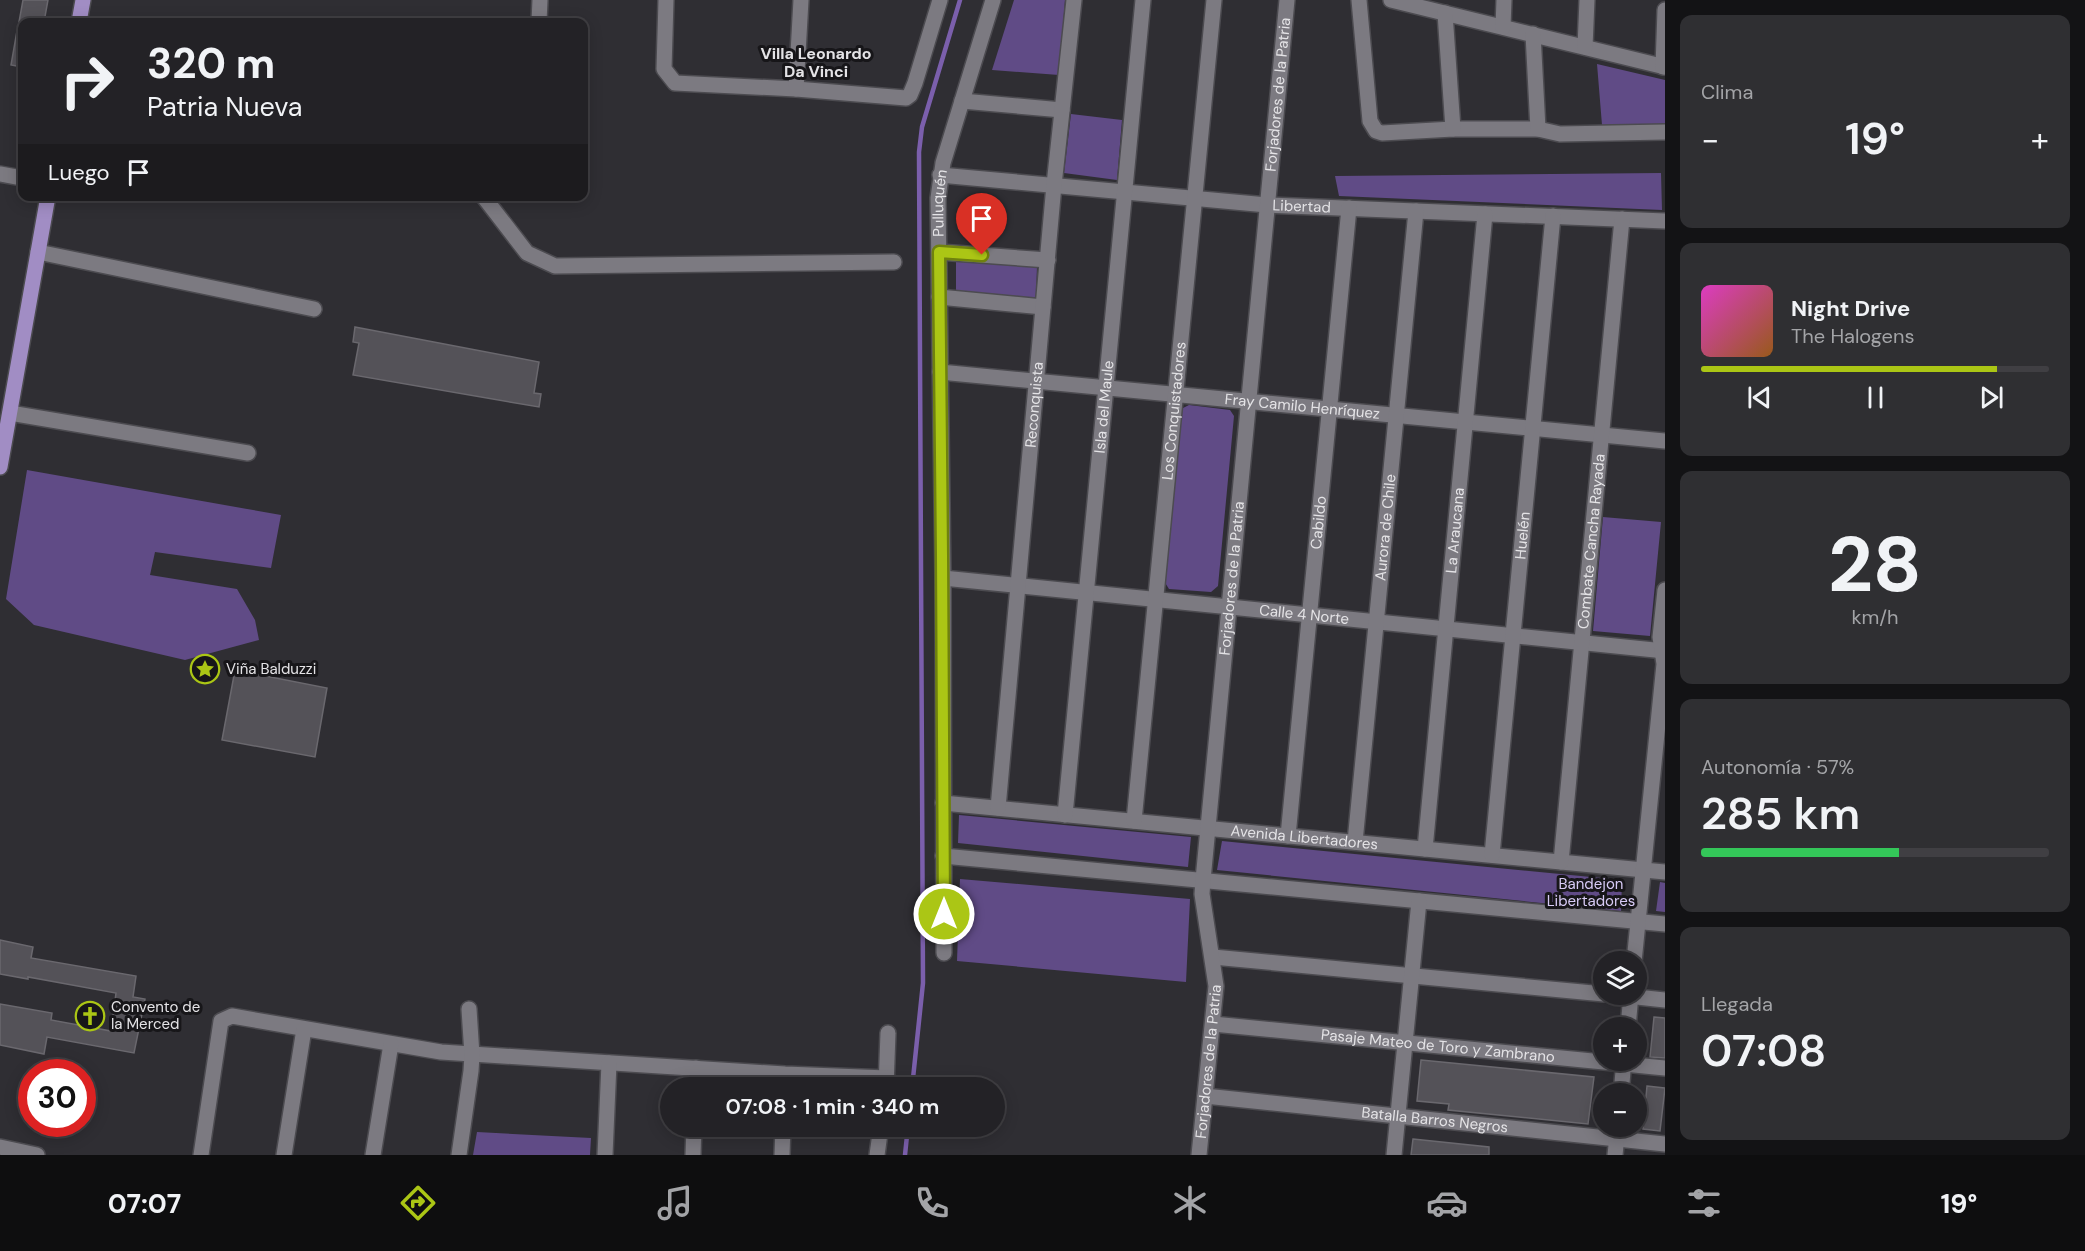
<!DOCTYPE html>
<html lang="es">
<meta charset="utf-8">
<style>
body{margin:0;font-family:"DM Sans",sans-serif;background:#2f2f32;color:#f1f3f6;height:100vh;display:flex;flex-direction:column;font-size:22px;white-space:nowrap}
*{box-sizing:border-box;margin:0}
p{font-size:20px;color:#a3a4a7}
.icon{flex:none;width:33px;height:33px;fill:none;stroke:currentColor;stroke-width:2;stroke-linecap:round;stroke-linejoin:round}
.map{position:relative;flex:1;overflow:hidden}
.details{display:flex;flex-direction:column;gap:15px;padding:15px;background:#131315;width:420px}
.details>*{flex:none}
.guide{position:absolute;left:18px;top:18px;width:570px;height:183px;border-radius:12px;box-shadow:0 3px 15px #0003,0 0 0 2px #403f43;background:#232226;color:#f1f3f6;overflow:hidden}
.fabs{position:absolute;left:1593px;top:951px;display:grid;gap:12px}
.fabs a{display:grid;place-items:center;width:54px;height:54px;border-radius:50%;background:#232226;box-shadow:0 3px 15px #0003,0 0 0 2px #403f43;font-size:30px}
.speed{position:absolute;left:18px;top:1059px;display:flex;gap:12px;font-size:30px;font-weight:700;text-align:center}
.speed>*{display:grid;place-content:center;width:78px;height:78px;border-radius:50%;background:#232226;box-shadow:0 3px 15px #0003,0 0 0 2px #403f43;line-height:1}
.speed .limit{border:9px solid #d22;background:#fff;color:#111}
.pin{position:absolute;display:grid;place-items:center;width:51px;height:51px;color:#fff;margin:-62px -26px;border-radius:50% 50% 50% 0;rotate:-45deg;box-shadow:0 0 6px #0007}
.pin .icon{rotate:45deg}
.me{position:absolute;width:66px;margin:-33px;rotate:0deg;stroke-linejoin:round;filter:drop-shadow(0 0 4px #0008)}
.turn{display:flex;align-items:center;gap:21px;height:126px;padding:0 30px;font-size:27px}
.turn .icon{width:78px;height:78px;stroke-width:2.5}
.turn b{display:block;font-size:42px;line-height:51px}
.then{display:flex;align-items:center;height:57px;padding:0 30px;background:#0003;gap:12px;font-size:22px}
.big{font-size:45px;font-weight:600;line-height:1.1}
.details .widget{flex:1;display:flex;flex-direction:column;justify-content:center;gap:9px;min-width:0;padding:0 21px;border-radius:12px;background:#2f2f32}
.details .dial{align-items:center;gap:0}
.dial b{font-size:78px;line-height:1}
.song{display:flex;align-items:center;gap:18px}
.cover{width:72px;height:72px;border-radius:9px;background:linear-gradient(135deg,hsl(310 70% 55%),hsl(30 70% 35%))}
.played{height:6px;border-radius:3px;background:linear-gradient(90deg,#abc615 85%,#403f43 85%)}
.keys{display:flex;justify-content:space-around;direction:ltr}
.heat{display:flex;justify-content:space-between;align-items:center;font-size:33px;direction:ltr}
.charge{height:9px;border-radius:4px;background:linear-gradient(90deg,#34c759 57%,#403f43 0)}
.trip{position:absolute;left:660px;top:1077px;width:345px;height:60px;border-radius:30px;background:#232226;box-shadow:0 3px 15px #0003,0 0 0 2px #403f43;font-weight:600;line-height:60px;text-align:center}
.dock{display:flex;height:96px;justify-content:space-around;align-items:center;background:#0e0e0f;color:#a3a4a7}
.dock .icon{width:42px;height:42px}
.dock .current{color:#abc615}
.dock b{font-size:27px;color:#f1f3f6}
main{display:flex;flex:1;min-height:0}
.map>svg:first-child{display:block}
</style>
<main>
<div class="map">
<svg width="1665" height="1155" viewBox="0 0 1665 1155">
<rect width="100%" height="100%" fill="#2f2e33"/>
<path fill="#604b86" d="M 1014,0 L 1065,0 L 1059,75 L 992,70 Z
M 1597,64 L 1665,80 L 1665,125 L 1602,125 Z
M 1071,114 L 1122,120 L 1117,180 L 1064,173 Z
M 1661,173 L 1662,210 L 1339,196 L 1335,176 Z
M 956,260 L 1037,266 L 1036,298 L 956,291 Z
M 1189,405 L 1230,410 L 1234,416 L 1218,586 L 1211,592 L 1169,589 L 1164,581 L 1177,411 Z
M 27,470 L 281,515 L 271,568 L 155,552 L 150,575 L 237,589 L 255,620 L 259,640 L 185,660 L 34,625 L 6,599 Z
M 1603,517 L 1661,522 L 1650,636 L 1593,631 Z
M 959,815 L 1191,837 L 1188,867 L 958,843 Z
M 1222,841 L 1622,880 L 1621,911 L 1217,870 Z
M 960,879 L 1190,899 L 1186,982 L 957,961 Z
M 1660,882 L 1665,883 L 1665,912 L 1656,911 Z
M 477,1132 L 591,1138 L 590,1155 L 473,1155 Z"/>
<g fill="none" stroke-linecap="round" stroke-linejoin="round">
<path stroke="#7b5fac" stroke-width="4.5" d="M 912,1088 L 923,983 L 919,152 L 922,127 L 960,0
M 905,1155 L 908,1126"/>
</g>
<path fill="#545258" stroke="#6a686e" stroke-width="1.5" d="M 23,0 L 48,0 L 44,22 L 19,22 Z
M 17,31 L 22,32 L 22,67 L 11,65 Z
M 355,327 L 539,362 L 534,393 L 541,394 L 539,407 L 353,375 L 359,343 L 353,342 Z
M 235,670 L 327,688 L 315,757 L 222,740 Z
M 0,940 L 33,947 L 31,958 L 136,976 L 133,997 L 145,999 L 134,1053 L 47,1037 L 44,1054 L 0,1045 L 0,1004 L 52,1013 L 51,1020 L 111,1031 L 116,993 L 28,977 L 28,979 L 0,974 Z
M 1654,1017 L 1665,1018 L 1665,1058 L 1650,1057 Z
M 1421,1060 L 1594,1077 L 1588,1124 L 1448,1110 L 1449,1104 L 1417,1101 Z
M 1647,1086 L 1665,1088 L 1660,1131 L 1643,1129 Z
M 1413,1139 L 1489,1147 L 1489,1155 L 1411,1155 Z"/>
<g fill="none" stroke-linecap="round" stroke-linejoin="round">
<g stroke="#4c4b50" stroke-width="18">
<g id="minor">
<path d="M 666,0 L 664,69 L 675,83 L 796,89 L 906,98 L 910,95 L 915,83 L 940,0"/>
<path d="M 1359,0 L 1370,121 L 1376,131 L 1382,133 L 1453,129 L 1538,129 L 1560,134 L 1665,132"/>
<path d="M 1391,0 L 1665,67"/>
<path d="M 1445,13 L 1453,129"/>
<path d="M 539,22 L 540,0"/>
<path d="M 1503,27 L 1504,0"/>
<path d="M 1533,34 L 1538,129"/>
<path d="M 1585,47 L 1587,0"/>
<path d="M 1663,67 L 1665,10"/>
<path d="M 796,89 L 801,0"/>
<path d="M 962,101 L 1062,110"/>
<path d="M 0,174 L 22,178"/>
<path id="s1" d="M 940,175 L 1267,205 L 1665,221"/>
<path d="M 483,196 L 527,253 L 555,266 L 894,262"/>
<path d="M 38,252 L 314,309"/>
<path d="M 939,252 L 1048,260"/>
<path d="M 939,297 L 1043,307"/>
<path id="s2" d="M 940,372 L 1665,441"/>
<path d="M 10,413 L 248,453"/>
<path id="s3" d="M 943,578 L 1665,651"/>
<path id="s4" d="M 943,803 L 1665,872"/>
<path id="s5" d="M 998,808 L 1054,185 L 1074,0"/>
<path id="s6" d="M 1065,815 L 1143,0"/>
<path id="s7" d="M 1134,821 L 1214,0"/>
<path id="s8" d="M 1288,836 L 1349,208"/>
<path id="s9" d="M 1355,842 L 1416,211"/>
<path id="s10" d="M 1425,849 L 1485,214"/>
<path id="s11" d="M 1492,855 L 1553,216"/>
<path d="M 943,856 L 1665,924"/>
<path id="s12" d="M 1561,862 L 1622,219"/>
<path id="s13" d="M 944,953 L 943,578 L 938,198 L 943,163 L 993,0"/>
<path d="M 1213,957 L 1604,994"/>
<path d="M 1634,962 L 1664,664 L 1660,637 L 1665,590"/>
<path d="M 1609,994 L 1665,1000"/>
<path id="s14" d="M 1213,1024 L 1665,1068"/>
<path d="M 1628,1028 L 1631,994"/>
<path d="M 886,1087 L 888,1033"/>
<path d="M 696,1088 L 696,1068"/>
<path d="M 1621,1094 L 1624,1060"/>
<path id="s15" d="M 1205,1096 L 1665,1144"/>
<path d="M 0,1147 L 37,1155"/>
<path d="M 201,1155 L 221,1021 L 232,1016 L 441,1052 L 785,1074 L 887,1078"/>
<path d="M 284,1155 L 304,1029"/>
<path d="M 373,1155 L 391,1044"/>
<path d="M 459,1155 L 471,1071 L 472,1055 L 469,1009"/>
<path d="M 605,1155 L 609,1063"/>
<path d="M 693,1155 L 694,1126"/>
<path d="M 782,1155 L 783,1126"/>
<path d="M 877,1155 L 881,1126"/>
<path id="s16" d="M 1199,1155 L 1216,986 L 1202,894 L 1203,880 L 1287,0"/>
<path d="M 1394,1155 L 1419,901"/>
<path d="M 1615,1155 L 1618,1126"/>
</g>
</g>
<g stroke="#4c4b50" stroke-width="18">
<path id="major" d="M 79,22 L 83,0
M 0,467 L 48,196"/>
</g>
<use href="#minor" stroke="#7c7a81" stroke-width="15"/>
<use href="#major" stroke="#a18dc4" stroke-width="15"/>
</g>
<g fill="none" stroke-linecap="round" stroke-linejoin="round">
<g stroke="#6f810e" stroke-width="15">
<path id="route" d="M 944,914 L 942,555 L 939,252 L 982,255"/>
</g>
<use href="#route" stroke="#abc615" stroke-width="10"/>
</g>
<defs>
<g id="sight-ring" transform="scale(1.5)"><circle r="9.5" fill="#171619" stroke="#abc615" stroke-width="1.5"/><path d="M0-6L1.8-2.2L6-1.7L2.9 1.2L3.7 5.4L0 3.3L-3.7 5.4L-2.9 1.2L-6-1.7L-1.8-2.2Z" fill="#abc615"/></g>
<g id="church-ring" transform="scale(1.5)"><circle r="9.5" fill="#171619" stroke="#abc615" stroke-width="1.5"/><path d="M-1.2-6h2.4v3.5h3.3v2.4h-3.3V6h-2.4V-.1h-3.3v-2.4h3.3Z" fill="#abc615"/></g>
</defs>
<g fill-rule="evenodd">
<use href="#sight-ring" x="205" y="669"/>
<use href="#church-ring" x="90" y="1016"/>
</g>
<g text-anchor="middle" stroke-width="6" stroke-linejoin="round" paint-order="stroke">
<g font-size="15" fill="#e4e3e6" stroke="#171619">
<text dy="5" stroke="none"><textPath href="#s16" startOffset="1066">Forjadores de la Patria</textPath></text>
<text dy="5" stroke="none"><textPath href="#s13" startOffset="750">Pulluquén</textPath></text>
<text dy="5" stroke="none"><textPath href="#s1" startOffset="363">Libertad</textPath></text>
<text dy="5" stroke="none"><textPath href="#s5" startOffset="405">Reconquista</textPath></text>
<text dy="5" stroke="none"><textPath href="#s2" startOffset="364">Fray Camilo Henríquez</textPath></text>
<text dy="5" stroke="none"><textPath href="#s6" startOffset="410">Isla del Maule</textPath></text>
<text dy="5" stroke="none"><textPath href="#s7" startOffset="412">Los Conquistadores</textPath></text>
<text dy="5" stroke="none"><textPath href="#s8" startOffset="315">Cabildo</textPath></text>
<text dy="5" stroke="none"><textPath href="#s9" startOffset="316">Aurora de Chile</textPath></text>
<text dy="5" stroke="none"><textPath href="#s10" startOffset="320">La Araucana</textPath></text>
<text dy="5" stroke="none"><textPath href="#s11" startOffset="321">Huelén</textPath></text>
<text dy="5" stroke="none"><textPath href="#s12" startOffset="322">Combate Cancha Rayada</textPath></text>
<text dy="5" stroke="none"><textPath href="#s16" startOffset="580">Forjadores de la Patria</textPath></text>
<text dy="5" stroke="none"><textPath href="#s3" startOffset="363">Calle 4 Norte</textPath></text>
<text dy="5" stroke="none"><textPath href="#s4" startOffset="363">Avenida Libertadores</textPath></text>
<text dy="5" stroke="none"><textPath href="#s14" startOffset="226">Pasaje Mateo de Toro y Zambrano</textPath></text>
<text dy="5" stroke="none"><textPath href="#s16" startOffset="94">Forjadores de la Patria</textPath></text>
<text dy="5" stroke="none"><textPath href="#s15" startOffset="231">Batalla Barros Negros</textPath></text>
</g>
<g font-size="15" fill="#e4e3e6" stroke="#171619" text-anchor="start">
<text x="226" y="674">Viña Balduzzi</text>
<text x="111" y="1012">Convento de<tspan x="111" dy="17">la Merced</tspan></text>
</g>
<g font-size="15" fill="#d8cbf6" stroke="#171619">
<text x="1591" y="889">Bandejon<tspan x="1591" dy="17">Libertadores</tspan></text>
</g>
<g font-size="16" font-weight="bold" fill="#e4e3e6" stroke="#171619">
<text x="816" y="59">Villa Leonardo<tspan x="816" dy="18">Da Vinci</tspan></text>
</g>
</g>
</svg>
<div class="fabs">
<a><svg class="icon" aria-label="layers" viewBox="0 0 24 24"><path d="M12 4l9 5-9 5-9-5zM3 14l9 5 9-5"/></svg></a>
<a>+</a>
<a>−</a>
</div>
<div class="speed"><div class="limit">30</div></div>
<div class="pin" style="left:982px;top:255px;background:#d93025"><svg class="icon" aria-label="arrive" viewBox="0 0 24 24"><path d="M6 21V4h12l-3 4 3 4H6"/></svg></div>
<svg class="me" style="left:944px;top:914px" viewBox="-20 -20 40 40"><circle r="17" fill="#abc615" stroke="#fff" stroke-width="3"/><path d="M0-11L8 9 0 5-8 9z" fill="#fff"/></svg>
<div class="trip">07:08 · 1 min · 340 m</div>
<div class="guide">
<div class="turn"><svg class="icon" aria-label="right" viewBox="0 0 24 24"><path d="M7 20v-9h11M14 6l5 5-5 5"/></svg><div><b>320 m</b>Patria Nueva</div></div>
<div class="then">Luego<svg class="icon" aria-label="arrive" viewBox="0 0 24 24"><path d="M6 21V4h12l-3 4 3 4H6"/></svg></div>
</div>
</div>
<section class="details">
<div class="widget"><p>Clima</p>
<div class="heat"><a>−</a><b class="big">19°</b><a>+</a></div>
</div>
<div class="widget">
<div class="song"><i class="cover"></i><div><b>Night Drive</b><p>The Halogens</p></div></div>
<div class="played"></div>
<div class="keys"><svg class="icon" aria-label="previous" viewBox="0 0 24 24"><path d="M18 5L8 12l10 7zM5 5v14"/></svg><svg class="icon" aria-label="pause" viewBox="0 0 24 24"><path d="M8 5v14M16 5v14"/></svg><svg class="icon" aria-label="next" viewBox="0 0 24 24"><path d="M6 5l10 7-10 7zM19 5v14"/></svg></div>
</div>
<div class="widget dial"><b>28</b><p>km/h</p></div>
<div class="widget"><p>Autonomía · 57%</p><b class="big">285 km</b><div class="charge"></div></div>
<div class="widget"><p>Llegada</p><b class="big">07:08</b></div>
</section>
</main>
<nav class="dock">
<b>07:07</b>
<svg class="icon current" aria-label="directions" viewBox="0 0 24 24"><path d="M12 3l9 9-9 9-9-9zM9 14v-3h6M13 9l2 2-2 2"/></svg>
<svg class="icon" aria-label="music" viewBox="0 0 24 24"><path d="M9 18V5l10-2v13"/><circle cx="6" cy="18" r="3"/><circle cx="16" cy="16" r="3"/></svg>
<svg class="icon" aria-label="phone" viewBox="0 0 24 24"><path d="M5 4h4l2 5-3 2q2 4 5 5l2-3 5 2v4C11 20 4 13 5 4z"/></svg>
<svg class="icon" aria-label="climate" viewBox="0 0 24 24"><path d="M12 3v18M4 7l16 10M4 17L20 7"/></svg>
<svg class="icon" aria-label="car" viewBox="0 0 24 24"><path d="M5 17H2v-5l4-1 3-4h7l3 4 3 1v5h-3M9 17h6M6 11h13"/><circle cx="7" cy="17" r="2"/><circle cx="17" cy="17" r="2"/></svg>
<svg class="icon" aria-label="filters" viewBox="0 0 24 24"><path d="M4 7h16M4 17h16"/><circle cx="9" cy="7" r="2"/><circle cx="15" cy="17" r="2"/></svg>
<b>19°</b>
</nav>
